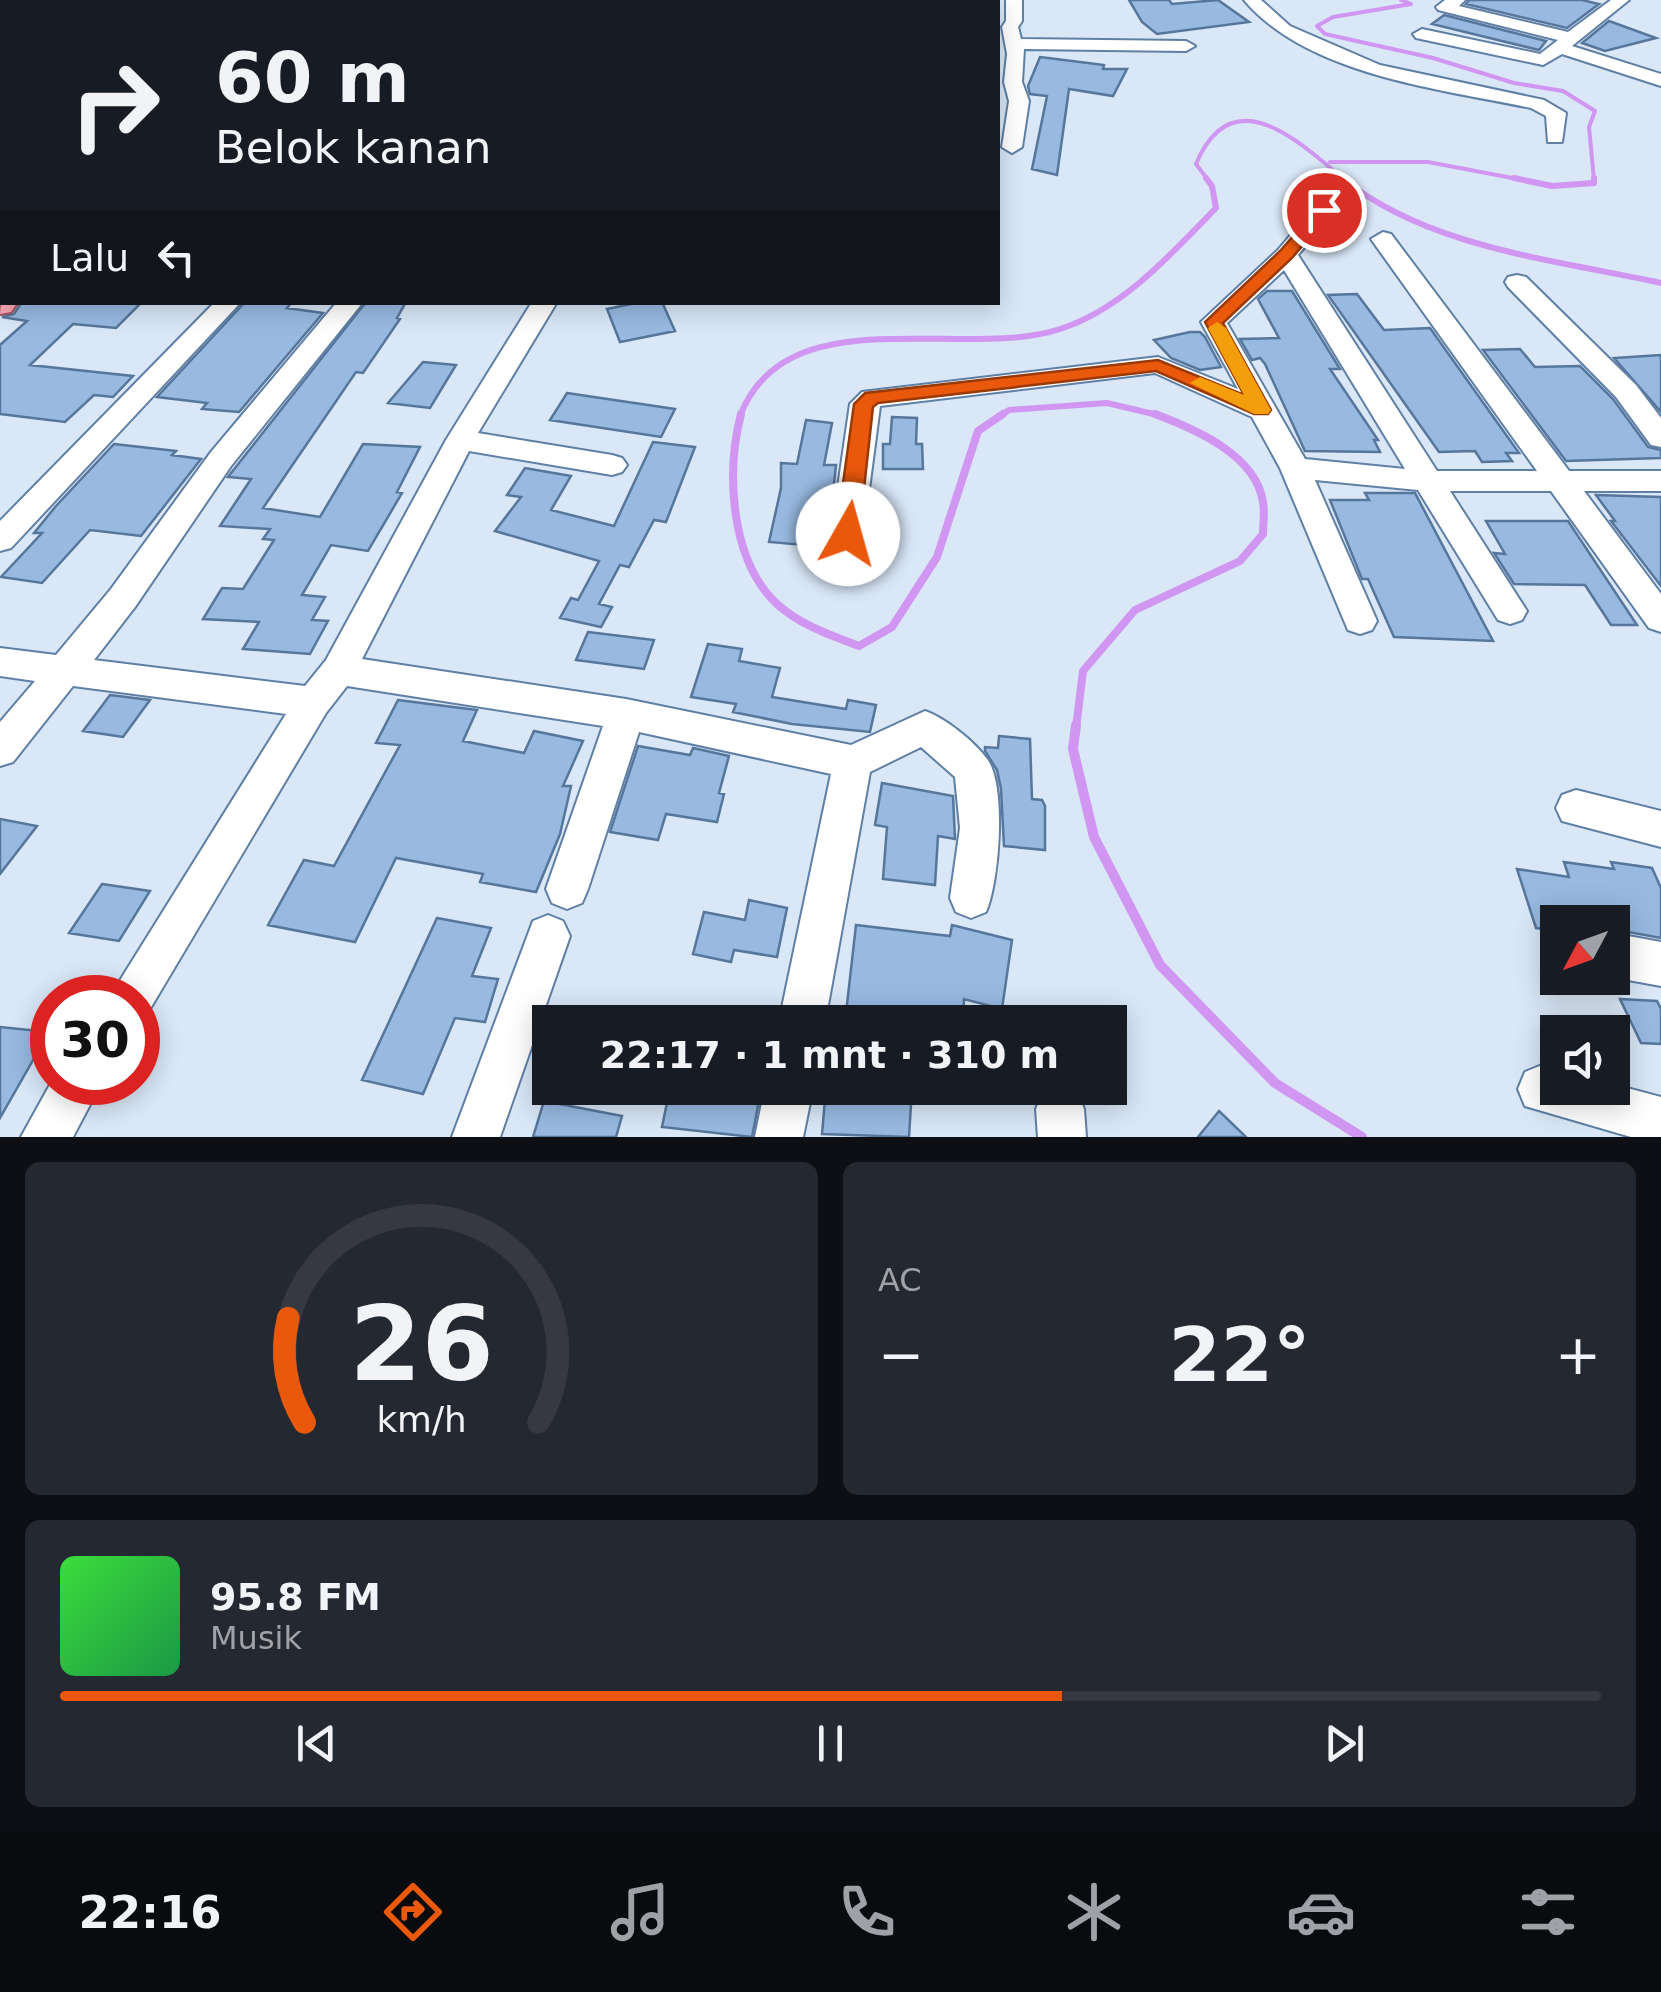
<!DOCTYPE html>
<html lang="id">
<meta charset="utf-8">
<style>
body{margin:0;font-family:"DejaVu Sans",sans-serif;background:#242831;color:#f1f3f6;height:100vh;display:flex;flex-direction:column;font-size:38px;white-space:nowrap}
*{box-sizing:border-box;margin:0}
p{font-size:32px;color:#9ea1a6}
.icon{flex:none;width:55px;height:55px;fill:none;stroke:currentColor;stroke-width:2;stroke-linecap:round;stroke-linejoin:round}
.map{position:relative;height:1137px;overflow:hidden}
.drawer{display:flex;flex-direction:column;gap:25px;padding:25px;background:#0d0f14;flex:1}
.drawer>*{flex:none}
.hud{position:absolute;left:0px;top:0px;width:1000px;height:305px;box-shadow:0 5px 25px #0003;background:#171b24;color:#f1f3f6;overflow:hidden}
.needle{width:65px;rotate:229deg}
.fabs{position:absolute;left:1540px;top:905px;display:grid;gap:20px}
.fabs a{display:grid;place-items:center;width:90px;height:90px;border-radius:0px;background:#171b24;box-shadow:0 5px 25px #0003;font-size:50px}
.speed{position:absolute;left:30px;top:975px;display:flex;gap:20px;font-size:50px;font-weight:700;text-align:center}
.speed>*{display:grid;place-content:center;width:130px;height:130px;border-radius:50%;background:#171b24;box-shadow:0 5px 25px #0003;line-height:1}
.speed .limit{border:15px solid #d22;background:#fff;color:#111}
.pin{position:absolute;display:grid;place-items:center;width:85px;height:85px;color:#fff;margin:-42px;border:5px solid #fff;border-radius:50%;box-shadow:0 2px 10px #0007}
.me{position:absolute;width:110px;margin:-55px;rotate:7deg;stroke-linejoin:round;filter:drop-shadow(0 0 8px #0008)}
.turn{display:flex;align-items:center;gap:35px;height:210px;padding:0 50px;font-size:45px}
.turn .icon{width:130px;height:130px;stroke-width:2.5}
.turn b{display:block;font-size:70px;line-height:85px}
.then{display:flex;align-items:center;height:95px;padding:0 50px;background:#0003;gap:20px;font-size:38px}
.big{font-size:75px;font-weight:700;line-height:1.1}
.drawer .tile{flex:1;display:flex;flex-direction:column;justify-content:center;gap:15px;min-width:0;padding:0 35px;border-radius:15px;background:#242831}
.drawer .dial{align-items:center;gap:0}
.dial svg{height:260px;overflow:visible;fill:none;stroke:#363941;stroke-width:7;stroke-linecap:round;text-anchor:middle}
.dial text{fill:#f1f3f6;stroke:none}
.song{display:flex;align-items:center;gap:30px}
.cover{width:120px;height:120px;border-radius:15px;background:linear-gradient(135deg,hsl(120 70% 55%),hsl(140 70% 35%))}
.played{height:10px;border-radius:5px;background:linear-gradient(90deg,#ea580c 65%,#363941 65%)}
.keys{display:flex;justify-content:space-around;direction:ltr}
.heat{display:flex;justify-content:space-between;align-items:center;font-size:55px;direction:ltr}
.drawer .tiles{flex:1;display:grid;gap:25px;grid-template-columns:1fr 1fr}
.tile:last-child{grid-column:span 2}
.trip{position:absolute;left:532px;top:1005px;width:595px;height:100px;border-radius:0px;background:#171b24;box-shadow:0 5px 25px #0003;font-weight:700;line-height:100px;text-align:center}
.tabs{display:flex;height:160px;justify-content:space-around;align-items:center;background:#090b0e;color:#9ea1a6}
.tabs .icon{width:70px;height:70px}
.tabs .on{color:#ea580c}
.tabs b{font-size:45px;color:#f1f3f6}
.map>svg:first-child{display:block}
</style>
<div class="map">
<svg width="1661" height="1137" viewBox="0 0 1661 1137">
<rect width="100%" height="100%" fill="#d9e7f7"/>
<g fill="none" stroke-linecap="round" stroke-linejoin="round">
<path stroke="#d096f1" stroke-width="4" d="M 1401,0 L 1411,4 L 1333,17 L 1317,26 L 1325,34 L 1433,58 L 1514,83 L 1563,91 L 1595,111 L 1589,127 L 1594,180
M 1330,162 L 1428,162 L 1523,180
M 1208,180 L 1196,164 C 1233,76 1301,144 1345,180"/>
<path stroke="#d096f1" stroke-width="6" d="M 1342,178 C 1428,248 1556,260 1661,283
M 1514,178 L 1552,186 L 1594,183 L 1594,178
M 740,416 C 786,295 964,361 1060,329 C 1123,309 1171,254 1216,208 L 1212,186 L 1206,178
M 1000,416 L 1009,410 L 1107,403 L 1162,416"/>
<path stroke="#d096f1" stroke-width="8" d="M 741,414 C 726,472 730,560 777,604 C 800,625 830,635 859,646 L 892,627 L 937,557 L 978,431 L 1003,414
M 1076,728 L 1083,671 L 1135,610 L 1240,561 L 1263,534 C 1263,524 1265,512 1263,502 C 1256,455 1195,429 1155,414"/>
<path stroke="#d096f1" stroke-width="10" d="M 1076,725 L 1073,749 L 1094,837 L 1160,965 L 1275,1083 L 1362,1137"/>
</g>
<path fill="#98bae1" stroke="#56769b" stroke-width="2.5" d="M 1129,0 L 1169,0 L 1172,4 L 1218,0 L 1249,22 L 1157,34 L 1142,22 Z
M 1469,0 L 1582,0 L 1599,4 L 1567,28 L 1466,4 Z
M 1444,15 L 1546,41 L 1539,50 L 1432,24 Z
M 1609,21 L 1656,38 L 1605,51 L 1582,43 Z
M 1040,57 L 1104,65 L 1103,69 L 1127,69 L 1113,96 L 1069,89 L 1057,175 L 1032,169 L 1047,96 L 1030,94 L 1028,86 Z
M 1267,291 L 1292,291 L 1340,369 L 1330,369 L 1378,440 L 1374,440 L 1380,452 L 1305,451 L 1265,364 L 1260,358 L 1252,360 L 1240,339 L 1279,338 L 1258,299 Z
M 1357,294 L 1384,330 L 1430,328 L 1519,453 L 1506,453 L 1512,461 L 1482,462 L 1475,451 L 1439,452 L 1328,295 Z
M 22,302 L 142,302 L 116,328 L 73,324 L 30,365 L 133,376 L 113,397 L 94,395 L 65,422 L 0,414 L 0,345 L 27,321 L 2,317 L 14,314 Z
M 245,302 L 292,302 L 287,308 L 323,313 L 239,412 L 202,409 L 207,403 L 157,397 Z
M 366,302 L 406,302 L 397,318 L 400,319 L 363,373 L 356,372 L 263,508 L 320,517 L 363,444 L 420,447 L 397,492 L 402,493 L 368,551 L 331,545 L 302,595 L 325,597 L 312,620 L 328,621 L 310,654 L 243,649 L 259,622 L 203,619 L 222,588 L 243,589 L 274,540 L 263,539 L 270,529 L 220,526 L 251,479 L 228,477 Z
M 641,302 L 662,302 L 675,331 L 620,342 L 607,309 Z
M 1190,332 L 1200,332 L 1205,337 L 1221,367 L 1200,370 L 1171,358 L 1154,340 Z
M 1520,349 L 1535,367 L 1580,366 L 1613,399 L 1648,447 L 1661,450 L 1661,458 L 1566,461 L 1483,350 Z
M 1661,355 L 1661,412 L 1614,358 Z
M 423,362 L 456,365 L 430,408 L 388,403 Z
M 567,393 L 675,409 L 661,437 L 550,420 Z
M 892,417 L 917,418 L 916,444 L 922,444 L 923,469 L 883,469 L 883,444 L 890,444 Z
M 806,420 L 832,423 L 824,465 L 836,465 L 828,539 L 805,538 L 804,545 L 769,542 L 781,488 L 781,463 L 797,464 Z
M 653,442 L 695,447 L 666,522 L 654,520 L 629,567 L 620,565 L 599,604 L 612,607 L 601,627 L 560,618 L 571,598 L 578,600 L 599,561 L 495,531 L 521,497 L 507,495 L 525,468 L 571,476 L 551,510 L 614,526 Z
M 114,444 L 176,451 L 172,455 L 201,459 L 141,536 L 90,530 L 42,583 L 1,577 L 42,533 L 34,533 L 56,506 Z
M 1365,493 L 1415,493 L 1493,641 L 1394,637 L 1368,579 L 1362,579 L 1330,500 L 1369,500 Z
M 1596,495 L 1661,497 L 1661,586 L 1611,521 L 1615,521 Z
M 1486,521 L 1568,521 L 1637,625 L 1611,625 L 1585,585 L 1514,584 L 1494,553 L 1505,554 Z
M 588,632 L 654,640 L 644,669 L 576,660 Z
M 708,644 L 742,649 L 739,661 L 780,668 L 772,697 L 846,709 L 848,700 L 876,705 L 870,732 L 792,724 L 733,712 L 736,704 L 691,697 Z
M 110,695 L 150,700 L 123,737 L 83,731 Z
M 398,700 L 477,710 L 463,741 L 524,753 L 534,731 L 583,741 L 563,786 L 571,786 L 560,834 L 536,892 L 480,882 L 483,874 L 396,858 L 355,942 L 268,925 L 304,860 L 334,866 L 400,745 L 376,743 Z
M 999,736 L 1030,739 L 1032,799 L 1042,800 L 1045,806 L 1045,850 L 1004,846 L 1001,789 L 997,770 L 985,751 L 985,747 L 998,748 Z
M 638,746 L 690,755 L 693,748 L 729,756 L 719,793 L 724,794 L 717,822 L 666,814 L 658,840 L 610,832 Z
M 882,783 L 953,796 L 955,839 L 938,836 L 935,885 L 883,879 L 887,827 L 875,825 Z
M 0,819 L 37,826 L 0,874 Z
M 1564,862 L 1614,869 L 1611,862 L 1652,868 L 1661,888 L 1661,938 L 1612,929 L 1612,922 L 1558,922 L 1558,931 L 1536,928 L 1517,869 L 1569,877 Z
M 102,884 L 150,891 L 119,941 L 69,933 Z
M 749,900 L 787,908 L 777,957 L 734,950 L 731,962 L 693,954 L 704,912 L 745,920 Z
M 437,918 L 491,928 L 472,976 L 498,979 L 485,1022 L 455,1018 L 423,1094 L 362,1080 Z
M 856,925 L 950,936 L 952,925 L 1012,940 L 1002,1009 L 964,999 L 963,1022 L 845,1022 Z
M 1620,999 L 1657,1001 L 1661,1009 L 1661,1044 L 1641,1043 Z
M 0,1027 L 49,1032 L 0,1118 Z
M 670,1088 L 761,1090 L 752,1137 L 662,1127 Z
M 826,1088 L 912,1088 L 909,1137 L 822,1134 Z
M 544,1101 L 622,1116 L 616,1137 L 533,1137 Z
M 1219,1111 L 1246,1137 L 1198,1137 Z"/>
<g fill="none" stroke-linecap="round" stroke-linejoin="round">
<g stroke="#5f7fa4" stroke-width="4">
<path id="minor" d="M 192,0 L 208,0 L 209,2 L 193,2 Z
M 336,0 L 392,0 L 393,2 L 338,2 Z
M 456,0 L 503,0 L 504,2 L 458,2 Z
M 1006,0 L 1022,0 L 1022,21 L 1018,27 L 1021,39 L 1186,41 L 1195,46 L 1186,51 L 1024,49 L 1022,82 L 1029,101 L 1022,147 L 1012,153 L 1002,147 L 1009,101 L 1004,82 L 1007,54 L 1002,27 L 1006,21 Z
M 1244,0 L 1261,0 L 1290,26 L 1380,65 L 1544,100 L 1566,113 L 1562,142 L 1548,142 L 1546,116 L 1531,108 C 1440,89 1307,75 1244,0 Z
M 1445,0 L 1465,0 L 1459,6 L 1568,32 L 1611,0 L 1629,0 L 1572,46 L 1661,74 L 1661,86 L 1562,54 L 1543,65 L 1416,38 L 1413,34 L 1422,29 L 1540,54 L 1558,40 L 1438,10 L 1436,7 Z
M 0,37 L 2,37 L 2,47 L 0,47 Z
M 1324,203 L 1335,210 L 1298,255 L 1437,471 L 1537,471 L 1371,239 L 1383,232 L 1391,234 L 1569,471 L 1661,471 L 1661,491 L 1584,491 L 1661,594 L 1661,632 L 1649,628 L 1551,491 L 1450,491 L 1527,611 L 1522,620 L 1510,624 L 1498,620 L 1418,490 L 1315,480 L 1377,621 L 1372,630 L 1360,634 L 1348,630 L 1280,468 L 1252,417 L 1155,373 L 880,406 L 863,535 L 858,543 L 847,546 L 836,543 L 831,535 L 850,404 L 862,392 L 1158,357 L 1238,389 L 1201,322 L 1278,250 L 1316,205 ZM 1284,270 L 1405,469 L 1305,459 L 1227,323 Z
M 0,212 L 2,212 L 2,226 L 0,226 Z
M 1517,275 L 1526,277 L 1636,385 L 1661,418 L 1661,447 L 1651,445 L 1616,397 L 1508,287 L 1505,282 L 1508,277 Z
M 215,302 L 241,302 L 11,548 L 0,551 L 0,521 Z
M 337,302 L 363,302 L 231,466 L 135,607 L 94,660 L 305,686 L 326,660 L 446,440 L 532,302 L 557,302 L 478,433 L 612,455 L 622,458 L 627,465 L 622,472 L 612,475 L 469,451 L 362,659 L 626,699 L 851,745 L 925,711 C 945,718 974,741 987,759 C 1007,785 999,883 986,912 L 971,918 L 956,912 L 950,898 L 960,828 L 955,777 L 921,747 L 870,772 L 825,1022 L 779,1022 L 831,774 L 639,732 L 588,889 L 582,903 L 567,909 L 552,903 L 546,889 L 603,726 L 347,686 L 326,713 L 147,1014 L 138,1018 L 138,998 L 109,998 L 286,714 L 73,686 L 13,762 L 0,766 L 0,722 L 35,681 L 0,676 L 0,648 L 56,655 L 111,589 L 211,452 Z
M 1576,790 L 1661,811 L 1661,847 L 1562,821 L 1556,808 L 1562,795 Z
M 548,915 L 563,921 L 570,936 L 500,1137 L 452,1137 L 533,921 Z
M 1612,933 L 1661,942 L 1661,986 L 1612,977 Z
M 1542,1065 L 1558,1069 L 1558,1088 L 1612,1088 L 1612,1084 L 1661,1097 L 1661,1137 L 1631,1137 L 1525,1106 L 1518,1089 L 1525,1072 Z
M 52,1081 L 102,1082 L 73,1137 L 21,1137 Z
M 765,1088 L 813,1088 L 803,1137 L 755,1137 Z
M 1054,1088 L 1077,1092 L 1084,1109 L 1086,1137 L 1038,1137 L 1036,1109 L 1043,1092 Z"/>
</g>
<g stroke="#a75166" stroke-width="4">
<path id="major" d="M 256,0 L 277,0 L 278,2 L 258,2 Z
M 2,293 L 2,302 L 18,302 L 11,312 L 0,314 Z"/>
</g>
<use href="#minor" fill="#fff" fill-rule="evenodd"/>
<use href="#major" fill="#f9a6b4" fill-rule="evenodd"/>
</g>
<path fill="#ea580c" stroke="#983908" stroke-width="2.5" d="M 1319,207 L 1332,210 L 1292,258 L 1223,323 L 1271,410 L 1268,414 L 1254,414 L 1156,371 L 878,403 L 873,407 L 859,534 L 848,542 L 840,540 L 836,534 L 854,404 L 865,393 L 1158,360 L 1244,395 L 1205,322 L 1280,251 Z"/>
<path fill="#f59e0b" d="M 1217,322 L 1226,328 L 1271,410 L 1268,414 L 1254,414 L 1190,383 L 1200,377 L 1244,395 L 1208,328 Z"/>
</svg>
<div class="fabs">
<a><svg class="needle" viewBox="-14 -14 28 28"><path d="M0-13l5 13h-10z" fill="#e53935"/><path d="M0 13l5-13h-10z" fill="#9ea1a6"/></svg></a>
<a><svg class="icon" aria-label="sound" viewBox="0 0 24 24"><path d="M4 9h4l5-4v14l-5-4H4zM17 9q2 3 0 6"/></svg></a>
</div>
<div class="speed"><div class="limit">30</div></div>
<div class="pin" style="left:1324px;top:210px;background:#d93025"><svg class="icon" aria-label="arrive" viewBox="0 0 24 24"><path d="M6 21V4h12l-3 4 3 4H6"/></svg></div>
<svg class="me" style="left:848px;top:534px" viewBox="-20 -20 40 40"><circle r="19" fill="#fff"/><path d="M0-13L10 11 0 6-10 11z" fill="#ea580c"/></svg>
<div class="trip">22:17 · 1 mnt · 310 m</div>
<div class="hud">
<div class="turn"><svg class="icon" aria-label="right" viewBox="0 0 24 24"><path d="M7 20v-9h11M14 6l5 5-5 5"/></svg><div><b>60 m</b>Belok kanan</div></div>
<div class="then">Lalu<svg class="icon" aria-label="left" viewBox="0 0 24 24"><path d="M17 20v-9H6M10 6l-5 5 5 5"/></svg></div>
</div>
</div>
<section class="drawer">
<div class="tiles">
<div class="tile dial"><svg viewBox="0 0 100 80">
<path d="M14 69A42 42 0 1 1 86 69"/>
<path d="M14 69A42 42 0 0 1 9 37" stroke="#ea580c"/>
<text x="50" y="56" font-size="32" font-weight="700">26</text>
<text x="50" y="72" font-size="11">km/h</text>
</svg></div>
<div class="tile"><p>AC</p>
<div class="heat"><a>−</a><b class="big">22°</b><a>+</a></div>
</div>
<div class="tile">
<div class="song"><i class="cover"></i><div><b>95.8 FM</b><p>Musik</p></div></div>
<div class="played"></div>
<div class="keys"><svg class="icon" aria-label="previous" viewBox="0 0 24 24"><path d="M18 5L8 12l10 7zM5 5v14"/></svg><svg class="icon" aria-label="pause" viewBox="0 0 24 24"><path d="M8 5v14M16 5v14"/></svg><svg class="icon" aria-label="next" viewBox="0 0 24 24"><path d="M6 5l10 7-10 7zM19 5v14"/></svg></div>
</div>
</div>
</section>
<nav class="tabs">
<b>22:16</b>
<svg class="icon on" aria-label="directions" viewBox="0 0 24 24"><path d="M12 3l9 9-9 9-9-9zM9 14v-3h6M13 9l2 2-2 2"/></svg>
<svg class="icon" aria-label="music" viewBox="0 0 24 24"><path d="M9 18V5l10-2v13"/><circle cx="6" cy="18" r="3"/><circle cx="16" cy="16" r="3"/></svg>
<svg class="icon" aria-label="phone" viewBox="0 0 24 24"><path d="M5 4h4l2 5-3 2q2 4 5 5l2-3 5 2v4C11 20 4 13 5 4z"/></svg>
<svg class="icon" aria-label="climate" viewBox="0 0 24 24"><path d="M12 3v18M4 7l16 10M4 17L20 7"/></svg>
<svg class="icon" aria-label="car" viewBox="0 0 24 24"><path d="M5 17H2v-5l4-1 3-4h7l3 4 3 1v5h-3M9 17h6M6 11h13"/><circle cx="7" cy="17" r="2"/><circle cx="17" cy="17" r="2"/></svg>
<svg class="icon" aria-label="filters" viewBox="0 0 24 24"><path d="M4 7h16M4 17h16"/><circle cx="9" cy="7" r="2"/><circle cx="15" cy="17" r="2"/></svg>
</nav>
